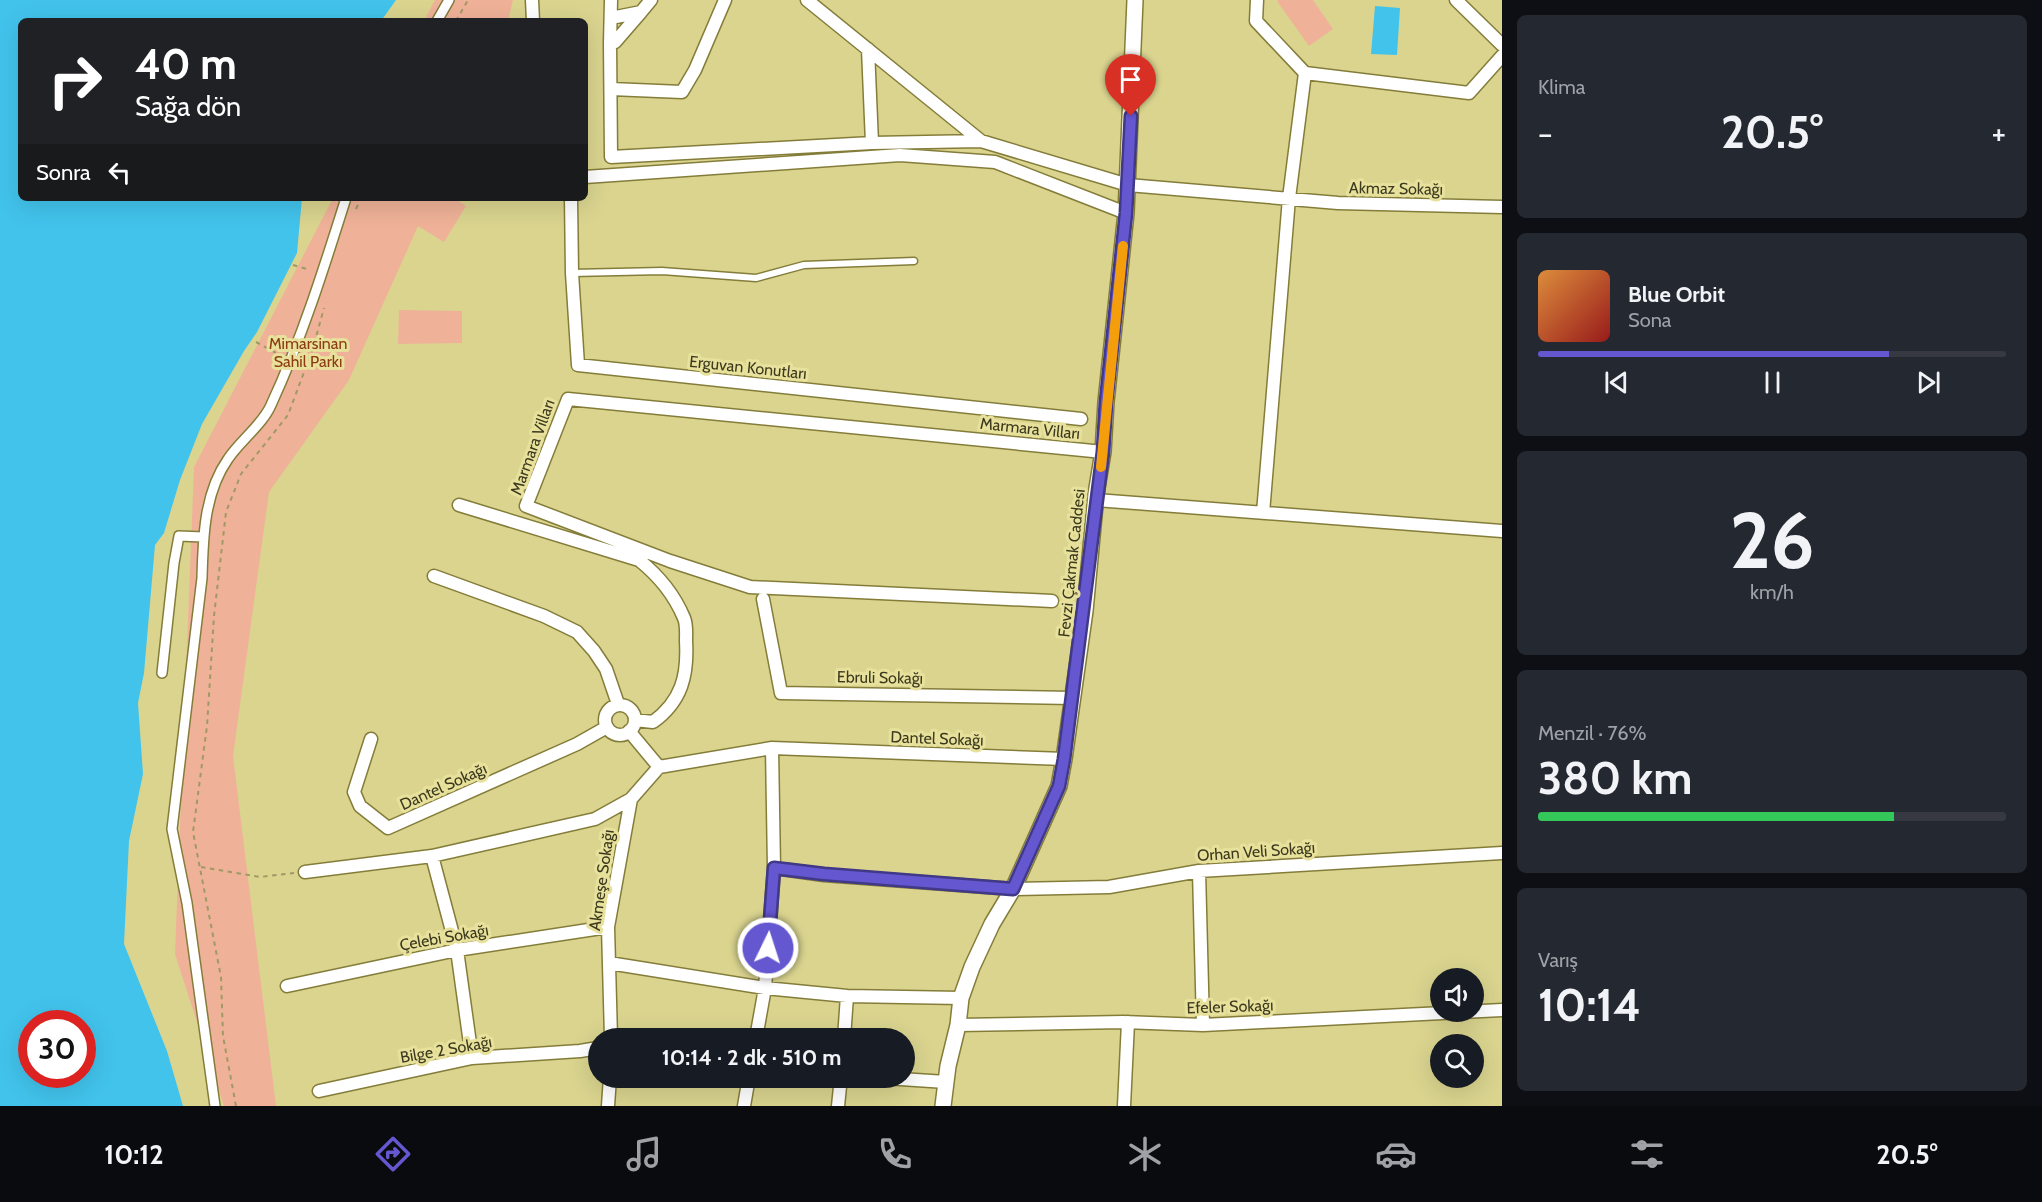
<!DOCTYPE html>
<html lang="tr">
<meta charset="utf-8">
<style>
body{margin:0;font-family:Cabin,sans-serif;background:#242831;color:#f1f3f6;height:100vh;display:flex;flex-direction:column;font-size:22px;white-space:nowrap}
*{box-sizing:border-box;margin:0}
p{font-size:20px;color:#9ea1a6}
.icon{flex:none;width:33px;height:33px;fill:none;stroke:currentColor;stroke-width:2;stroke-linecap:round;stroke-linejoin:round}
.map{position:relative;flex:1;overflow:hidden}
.side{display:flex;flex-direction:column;gap:15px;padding:15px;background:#0d0f14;width:540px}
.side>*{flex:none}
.top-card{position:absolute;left:18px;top:18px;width:570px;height:183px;border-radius:9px;box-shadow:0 6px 24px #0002;background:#202124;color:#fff;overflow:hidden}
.controls{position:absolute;left:1430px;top:968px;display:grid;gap:12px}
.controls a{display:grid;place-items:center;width:54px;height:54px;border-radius:50%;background:#171b24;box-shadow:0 6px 24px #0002;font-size:30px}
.speed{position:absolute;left:18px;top:1010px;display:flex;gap:12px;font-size:30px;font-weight:700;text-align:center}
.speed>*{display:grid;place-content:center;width:78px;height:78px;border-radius:50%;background:#171b24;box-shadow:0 6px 24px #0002;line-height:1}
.speed .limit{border:9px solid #d22;background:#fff;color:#111}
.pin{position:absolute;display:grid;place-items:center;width:51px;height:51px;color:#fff;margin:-62px -26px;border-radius:50% 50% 50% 0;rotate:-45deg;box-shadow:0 0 6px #0007}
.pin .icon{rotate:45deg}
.me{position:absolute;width:66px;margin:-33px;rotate:4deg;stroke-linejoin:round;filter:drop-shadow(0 0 4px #0008)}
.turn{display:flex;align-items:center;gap:21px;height:126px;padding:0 18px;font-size:27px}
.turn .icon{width:78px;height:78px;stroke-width:2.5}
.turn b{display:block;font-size:42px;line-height:51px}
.then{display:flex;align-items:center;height:57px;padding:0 18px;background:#0003;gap:12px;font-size:22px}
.big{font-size:45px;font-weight:800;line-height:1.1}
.side .widget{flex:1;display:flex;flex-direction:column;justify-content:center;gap:9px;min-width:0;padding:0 21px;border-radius:9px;background:#242831}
.side .dial{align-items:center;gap:0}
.dial b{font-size:78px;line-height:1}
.song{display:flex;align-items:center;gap:18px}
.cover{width:72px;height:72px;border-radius:9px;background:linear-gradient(135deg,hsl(30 70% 55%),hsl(0 70% 35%))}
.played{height:6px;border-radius:3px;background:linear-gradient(90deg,#6457d0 75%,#363941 75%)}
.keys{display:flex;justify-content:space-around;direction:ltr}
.heat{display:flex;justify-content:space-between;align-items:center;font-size:33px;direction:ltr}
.charge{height:9px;border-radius:4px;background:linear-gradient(90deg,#34c759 76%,#363941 0)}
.trip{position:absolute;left:588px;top:1028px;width:327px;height:60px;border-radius:30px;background:#171b24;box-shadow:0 6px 24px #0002;font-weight:800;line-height:60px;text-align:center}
.menu{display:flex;height:96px;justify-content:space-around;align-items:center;background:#090b0e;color:#9ea1a6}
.menu .icon{width:42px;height:42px}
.menu .on{color:#6457d0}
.menu b{font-size:27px;color:#f1f3f6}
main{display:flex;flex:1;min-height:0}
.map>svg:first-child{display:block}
</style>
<main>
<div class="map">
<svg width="1502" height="1106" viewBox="0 0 1502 1106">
<rect width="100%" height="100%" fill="#dad48f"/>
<path fill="#efb298" d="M 435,0 L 513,0 L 508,21 L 424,21 Z
M 1278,0 L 1313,0 L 1333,29 L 1309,46 L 1277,1 Z
M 333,198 L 454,198 L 466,206 L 444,242 L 418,226 L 349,380 L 269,492 L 233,756 L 276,1106 L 224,1106 L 175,954 L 194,467 Z
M 399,310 L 462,311 L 462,343 L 398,344 Z"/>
<path fill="#42c3ec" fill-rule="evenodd" d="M 0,0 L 396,0 L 381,21 L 21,21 L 21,198 L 302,198 L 297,253 L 257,332 L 244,351 L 202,424 L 180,480 L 164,533 L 155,545 L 144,673 L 138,703 L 143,774 L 129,841 L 124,944 L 167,1051 L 183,1106 L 0,1106 ZM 32,1023 L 82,1023 L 82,1074 L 32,1074 Z
M 1375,6 L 1400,8 L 1397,55 L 1371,54 Z"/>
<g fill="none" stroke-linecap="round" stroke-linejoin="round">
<g stroke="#847d3a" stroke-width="9">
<path id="service" d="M 572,273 L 662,271 L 756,278 L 804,265 L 914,261"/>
</g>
<g stroke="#847d3a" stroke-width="12">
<path id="pedestrian" d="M 437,21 L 449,0
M 162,673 L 174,563 L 179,536 L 203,537
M 215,1106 L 187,903 L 172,829 L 202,578 C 203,538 204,493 228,459 C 240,441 263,424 271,405 C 302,338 324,268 346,198"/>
</g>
<g stroke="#847d3a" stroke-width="15">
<path id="minor" d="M 532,0 L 533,21
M 611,0 L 610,43 L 611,157 L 872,143 L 981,141
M 807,0 L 981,141 L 1128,185 L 1338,203 L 1502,207
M 1257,0 L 1256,21 L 1305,73
M 1456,0 L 1502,45
M 611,18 L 641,12 L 651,0
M 610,43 L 615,42 L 641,12
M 868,49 L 872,143
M 1305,73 L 1469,93 L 1502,56
M 611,89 L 682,92 L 695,70 L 725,0
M 585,177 L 900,155 L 995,162 L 1126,213
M 571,198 L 572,273 L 578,365 L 1081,419
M 1096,500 L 1502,531
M 459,505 L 639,560 C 659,576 674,594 684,618 C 687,625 686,634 686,641 C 688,675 682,701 653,722 L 635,720
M 1263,513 L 1289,198 L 1305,73
M 434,576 L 544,616 L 577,632 L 594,651 L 606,669 L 618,704
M 763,599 L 781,693 L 1073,698
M 1052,601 L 750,587 L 670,561 L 526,506 L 568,399 L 1103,452
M605 720a15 15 0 1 1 30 0a15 15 0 1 1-30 0Z
M 371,739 L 354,792 L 360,806 L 388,828 L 577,744 L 607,727
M 772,748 L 1064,759
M 432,856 L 457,950 L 472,1058
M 774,868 L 824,875 L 1013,889 L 1109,887 L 1199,871 L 1502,853
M 1199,871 L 1203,1025
M 305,872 L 432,856 L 595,819 L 631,799 L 659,767 L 629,731
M 609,963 L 765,988 L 774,868 L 772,748 L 659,767
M 287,986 L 457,950 L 608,927
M 958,1025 L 1123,1022 L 1203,1025 L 1502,1010
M 611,1038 L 608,927 L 631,799
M 756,1038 L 765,988 L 847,996 L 961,998
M 844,1038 L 847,996
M 870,1077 L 946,1082
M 319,1091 L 472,1058 L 580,1051 L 598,1048
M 608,1106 L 610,1077
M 744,1106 L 749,1077
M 838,1106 L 841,1077
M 1124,1106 L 1128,1022"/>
</g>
<g stroke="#847d3a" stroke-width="18">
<path id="tertiary" d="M 943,1106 L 948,1066 L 958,1025 L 961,998 L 972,967 L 992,924 L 1013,889 L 1059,786 L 1064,759 L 1085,611 L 1096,494 L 1103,452 L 1106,402 L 1126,213 L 1135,0"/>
</g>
<path stroke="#9f9a65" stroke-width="2" stroke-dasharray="4.5 4.5" stroke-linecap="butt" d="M 456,21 L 468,0
M 356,209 L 361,198
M 293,265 L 310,270
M 256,342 L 278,354
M 201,867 L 260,877 L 294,873
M 236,1106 L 223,1036 L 221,977 L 193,832 L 207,726 L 214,616 L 226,512 L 241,474 L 288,415 L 313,348 L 324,308"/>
<use href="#service" stroke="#fff" stroke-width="6"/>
<use href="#pedestrian" stroke="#fff" stroke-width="9"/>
<use href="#minor" stroke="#fff" stroke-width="12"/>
<use href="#tertiary" stroke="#fff" stroke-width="15"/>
</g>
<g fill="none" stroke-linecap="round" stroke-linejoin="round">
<g stroke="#413987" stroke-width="15">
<path id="route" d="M 768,948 L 774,868 L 824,874 L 1013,889 L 1059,786 L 1064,759 L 1103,452 L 1106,402 L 1126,213 L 1131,116"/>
</g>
<use href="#route" stroke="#6457d0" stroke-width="10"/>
<path stroke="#f59e0b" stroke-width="10" d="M 1101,467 L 1123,246"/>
</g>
<g text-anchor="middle" stroke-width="6" stroke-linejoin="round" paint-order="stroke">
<g font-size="16" fill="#3c391e" stroke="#e7e19c">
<text transform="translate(1396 188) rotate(1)" y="6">Akmaz Sokağı</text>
<text transform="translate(748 367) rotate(6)" y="6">Erguvan Konutları</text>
<text transform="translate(1030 428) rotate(6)" y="6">Marmara Vilları</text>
<text transform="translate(532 447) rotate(-70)" y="6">Marmara Vilları</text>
<text transform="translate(1071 563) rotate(-84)" y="6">Fevzi Çakmak Caddesi</text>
<text transform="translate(880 677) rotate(1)" y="6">Ebruli Sokağı</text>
<text transform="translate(937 738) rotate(2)" y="6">Dantel Sokağı</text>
<text transform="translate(443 786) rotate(-24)" y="6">Dantel Sokağı</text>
<text transform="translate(1256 851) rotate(-4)" y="6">Orhan Veli Sokağı</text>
<text transform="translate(601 880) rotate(-82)" y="6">Akmeşe Sokağı</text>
<text transform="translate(444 937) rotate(-10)" y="6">Çelebi Sokağı</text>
<text transform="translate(1230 1006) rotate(-2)" y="6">Efeler Sokağı</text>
<text transform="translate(446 1049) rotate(-10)" y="6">Bilge 2 Sokağı</text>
</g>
<g font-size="16" fill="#8d3a11" stroke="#e7e19c">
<text x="308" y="349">Mimarsinan<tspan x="308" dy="18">Sahil Parkı</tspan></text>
</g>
</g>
</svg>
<div class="controls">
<a><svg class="icon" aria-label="sound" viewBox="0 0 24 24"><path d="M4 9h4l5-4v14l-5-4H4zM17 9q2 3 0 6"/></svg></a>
<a><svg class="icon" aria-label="search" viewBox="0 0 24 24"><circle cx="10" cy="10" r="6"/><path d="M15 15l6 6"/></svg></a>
</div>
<div class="speed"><div class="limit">30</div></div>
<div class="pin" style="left:1131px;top:116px;background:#d93025"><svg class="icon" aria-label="arrive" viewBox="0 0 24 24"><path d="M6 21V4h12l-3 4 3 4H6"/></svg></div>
<svg class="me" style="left:768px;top:948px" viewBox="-20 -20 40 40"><circle r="17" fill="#6457d0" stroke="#fff" stroke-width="3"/><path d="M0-11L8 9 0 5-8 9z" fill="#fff"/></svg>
<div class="trip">10:14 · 2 dk · 510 m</div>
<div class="top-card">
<div class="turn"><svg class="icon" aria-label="right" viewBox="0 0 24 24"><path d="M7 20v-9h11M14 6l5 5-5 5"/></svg><div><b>40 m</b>Sağa dön</div></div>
<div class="then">Sonra<svg class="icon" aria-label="left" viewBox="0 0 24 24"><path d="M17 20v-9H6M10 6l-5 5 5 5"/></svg></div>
</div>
</div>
<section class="side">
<div class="widget"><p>Klima</p>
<div class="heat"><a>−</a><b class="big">20.5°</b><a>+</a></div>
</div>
<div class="widget">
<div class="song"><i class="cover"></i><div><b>Blue Orbit</b><p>Sona</p></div></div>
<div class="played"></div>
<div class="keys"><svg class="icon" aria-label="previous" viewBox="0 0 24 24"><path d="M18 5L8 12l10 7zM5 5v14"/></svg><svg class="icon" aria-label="pause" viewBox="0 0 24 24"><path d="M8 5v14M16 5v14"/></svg><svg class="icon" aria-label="next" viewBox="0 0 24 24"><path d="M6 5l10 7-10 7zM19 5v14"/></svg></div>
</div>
<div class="widget dial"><b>26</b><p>km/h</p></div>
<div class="widget"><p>Menzil · 76%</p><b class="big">380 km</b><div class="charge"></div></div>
<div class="widget"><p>Varış</p><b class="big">10:14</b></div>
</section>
</main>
<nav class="menu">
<b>10:12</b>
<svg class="icon on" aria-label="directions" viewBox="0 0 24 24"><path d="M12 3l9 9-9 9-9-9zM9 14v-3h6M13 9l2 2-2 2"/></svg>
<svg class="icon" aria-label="music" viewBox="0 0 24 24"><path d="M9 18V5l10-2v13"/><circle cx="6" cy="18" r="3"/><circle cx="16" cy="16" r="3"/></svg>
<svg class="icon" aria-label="phone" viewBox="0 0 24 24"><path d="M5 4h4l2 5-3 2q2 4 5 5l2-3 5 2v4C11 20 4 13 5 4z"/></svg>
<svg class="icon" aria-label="climate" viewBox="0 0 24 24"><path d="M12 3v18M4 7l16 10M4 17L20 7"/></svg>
<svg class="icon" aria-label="car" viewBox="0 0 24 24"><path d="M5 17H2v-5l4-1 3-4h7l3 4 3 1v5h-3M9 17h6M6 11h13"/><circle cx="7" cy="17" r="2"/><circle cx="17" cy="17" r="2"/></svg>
<svg class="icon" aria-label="filters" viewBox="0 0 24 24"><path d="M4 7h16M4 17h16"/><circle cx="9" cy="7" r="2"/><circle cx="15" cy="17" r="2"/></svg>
<b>20.5°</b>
</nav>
